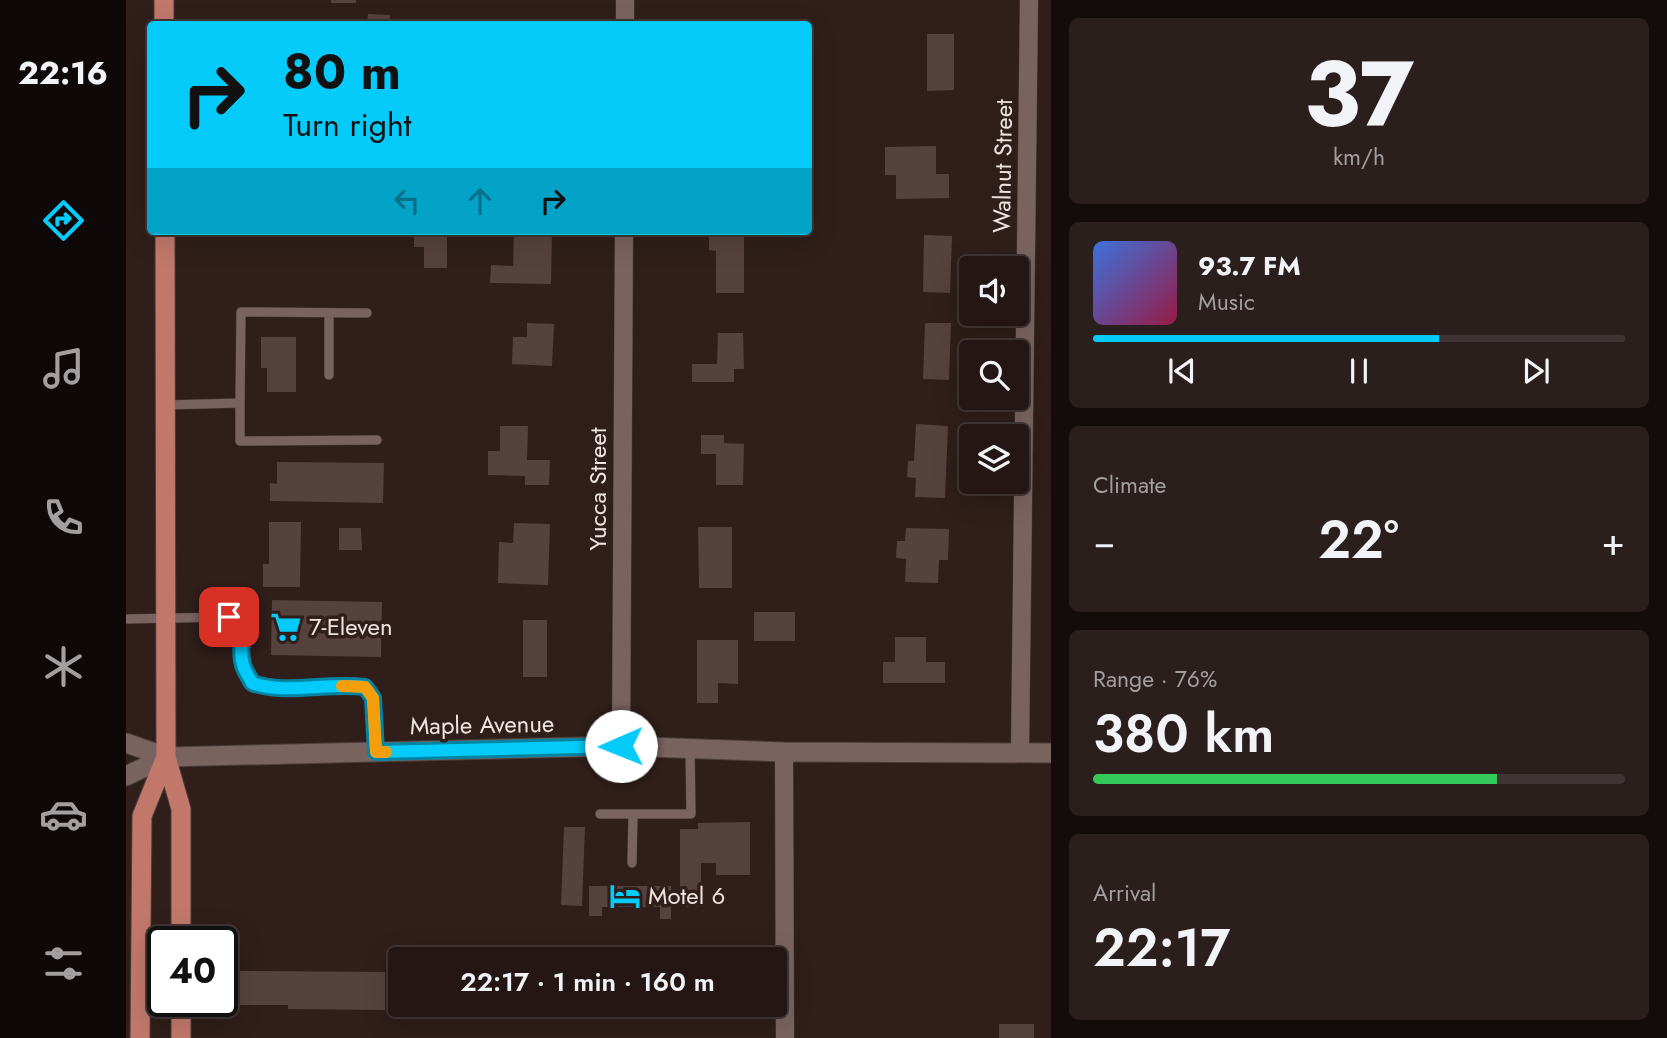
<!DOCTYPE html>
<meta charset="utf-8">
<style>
body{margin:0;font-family:Jost,sans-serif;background:#2b1f1d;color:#f1f3f6;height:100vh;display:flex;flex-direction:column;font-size:26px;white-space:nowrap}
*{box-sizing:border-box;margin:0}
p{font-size:23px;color:#a39fa0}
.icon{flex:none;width:38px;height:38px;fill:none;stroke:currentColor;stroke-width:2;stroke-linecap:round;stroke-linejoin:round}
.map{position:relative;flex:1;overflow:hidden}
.details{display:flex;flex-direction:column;gap:18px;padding:18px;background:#130c0b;width:616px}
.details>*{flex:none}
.guide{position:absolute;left:21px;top:21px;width:665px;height:214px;border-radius:7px;box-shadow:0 7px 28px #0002,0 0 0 2px #403534;background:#04cbf9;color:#111;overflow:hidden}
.controls{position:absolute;left:833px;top:256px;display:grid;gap:14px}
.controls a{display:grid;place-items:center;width:70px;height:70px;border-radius:7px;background:#231614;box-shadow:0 7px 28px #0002,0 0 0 2px #403534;font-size:35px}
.speed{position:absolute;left:21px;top:926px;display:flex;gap:14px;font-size:35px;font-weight:700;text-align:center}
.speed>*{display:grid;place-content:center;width:91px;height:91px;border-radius:50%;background:#231614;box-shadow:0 7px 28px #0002,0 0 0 2px #403534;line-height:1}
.speed .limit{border:4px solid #111;border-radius:10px;background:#fff;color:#111}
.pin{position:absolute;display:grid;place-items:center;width:60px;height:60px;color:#fff;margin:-30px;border-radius:14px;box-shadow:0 4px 10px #0006}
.me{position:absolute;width:77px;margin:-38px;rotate:269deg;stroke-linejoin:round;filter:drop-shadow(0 0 5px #0008)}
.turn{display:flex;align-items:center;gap:24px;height:147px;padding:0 21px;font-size:32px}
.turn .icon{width:91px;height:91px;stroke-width:2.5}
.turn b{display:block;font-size:49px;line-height:60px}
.lanes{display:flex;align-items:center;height:66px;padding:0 21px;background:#0003;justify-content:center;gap:35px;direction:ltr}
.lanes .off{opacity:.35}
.big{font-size:52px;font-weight:600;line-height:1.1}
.details .tile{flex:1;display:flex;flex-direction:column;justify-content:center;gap:10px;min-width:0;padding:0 24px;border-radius:10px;background:#2b1f1d}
.details .dial{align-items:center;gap:0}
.dial b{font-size:91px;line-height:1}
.song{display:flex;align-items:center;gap:21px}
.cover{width:84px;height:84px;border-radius:10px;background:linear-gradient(135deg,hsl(220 70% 55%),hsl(340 70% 35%))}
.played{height:7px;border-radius:4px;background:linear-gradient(90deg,#04cbf9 65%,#403534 65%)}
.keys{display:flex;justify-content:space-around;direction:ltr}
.heat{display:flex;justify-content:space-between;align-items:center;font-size:38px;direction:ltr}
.charge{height:10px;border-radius:5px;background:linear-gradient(90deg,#34c759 76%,#403534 0)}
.trip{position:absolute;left:262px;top:947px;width:399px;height:70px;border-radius:7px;background:#231614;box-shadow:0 7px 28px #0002,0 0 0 2px #403534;font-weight:600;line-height:70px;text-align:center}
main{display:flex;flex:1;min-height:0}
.dock{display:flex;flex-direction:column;width:126px;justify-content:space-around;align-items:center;background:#0e0908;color:#a39fa0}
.dock .icon{width:49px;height:49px}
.dock .selected{color:#04cbf9}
.dock b{font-size:32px;color:#f1f3f6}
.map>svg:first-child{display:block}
</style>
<main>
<nav class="dock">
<b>22:16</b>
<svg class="icon selected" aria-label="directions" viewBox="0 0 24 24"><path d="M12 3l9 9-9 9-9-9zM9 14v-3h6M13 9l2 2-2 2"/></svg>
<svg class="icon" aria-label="music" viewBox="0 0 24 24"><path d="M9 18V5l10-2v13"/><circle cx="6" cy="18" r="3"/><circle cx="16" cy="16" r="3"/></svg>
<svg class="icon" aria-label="phone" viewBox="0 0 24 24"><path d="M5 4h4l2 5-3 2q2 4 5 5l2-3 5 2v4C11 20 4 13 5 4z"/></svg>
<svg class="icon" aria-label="climate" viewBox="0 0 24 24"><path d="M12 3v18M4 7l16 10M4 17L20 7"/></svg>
<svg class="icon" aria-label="car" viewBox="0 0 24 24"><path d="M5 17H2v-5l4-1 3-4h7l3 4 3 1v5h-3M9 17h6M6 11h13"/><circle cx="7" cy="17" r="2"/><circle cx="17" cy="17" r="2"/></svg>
<svg class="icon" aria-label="filters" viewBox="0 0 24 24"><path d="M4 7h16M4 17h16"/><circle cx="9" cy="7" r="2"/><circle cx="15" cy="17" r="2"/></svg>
</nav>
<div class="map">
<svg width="925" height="1038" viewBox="0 0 925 1038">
<rect width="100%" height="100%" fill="#2f1e1a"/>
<path fill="#55423e" d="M 205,0 L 230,0 L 230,3 L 205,3 Z
M 242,14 L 264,15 L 263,24 L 241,24 Z
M 130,21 L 152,21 L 152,24 L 130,24 Z
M 801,34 L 828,34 L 828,90 L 801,91 Z
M 810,146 L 810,174 L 823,174 L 823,198 L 770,199 L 770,175 L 759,175 L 759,147 Z
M 288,231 L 321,231 L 321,268 L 298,268 L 298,247 L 288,247 Z
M 388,231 L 426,231 L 425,284 L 364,283 L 365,265 L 387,266 Z
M 583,231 L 618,231 L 618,293 L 590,293 L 590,251 L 583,250 Z
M 798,235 L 826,236 L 824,293 L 797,292 Z
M 401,323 L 428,324 L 426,366 L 386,364 L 387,337 L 401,337 Z
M 799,323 L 825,323 L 823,380 L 797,379 Z
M 592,333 L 617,333 L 618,369 L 608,369 L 608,382 L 566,382 L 566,364 L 591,364 Z
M 135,337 L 170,337 L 170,392 L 141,392 L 141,368 L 135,368 Z
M 790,424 L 822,426 L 819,498 L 789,497 L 790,478 L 781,477 L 782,461 L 788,461 Z
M 374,426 L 402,426 L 401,460 L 424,460 L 423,485 L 399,485 L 399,476 L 362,475 L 362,451 L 374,451 Z
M 575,435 L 598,435 L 598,443 L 618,444 L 617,485 L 590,485 L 590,454 L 575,454 Z
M 151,462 L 258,463 L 257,503 L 144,501 L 144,483 L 151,484 Z
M 143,522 L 175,522 L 174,587 L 137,587 L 137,564 L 143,564 Z
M 388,523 L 424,524 L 422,585 L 372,583 L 373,542 L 387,543 Z
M 572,527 L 606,527 L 606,588 L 573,588 Z
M 213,528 L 235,528 L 236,550 L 213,550 Z
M 780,528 L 823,529 L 822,560 L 813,560 L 812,583 L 779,582 L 780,559 L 770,558 L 771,541 L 779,541 Z
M 146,600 L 256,602 L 255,657 L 145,655 Z
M 628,612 L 669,612 L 669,641 L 628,641 Z
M 397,620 L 421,620 L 421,677 L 397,677 Z
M 769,637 L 800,637 L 800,662 L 819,662 L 819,683 L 757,683 L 757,662 L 769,662 Z
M 571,640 L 612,640 L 612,684 L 592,683 L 592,703 L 571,703 Z
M 624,822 L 624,875 L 590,875 L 590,863 L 575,863 L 575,907 L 554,907 L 554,829 L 572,829 L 572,823 Z
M 438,827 L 459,827 L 456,906 L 435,905 Z
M 463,886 L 545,886 L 545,919 L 534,919 L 534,907 L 476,907 L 476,916 L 463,916 Z
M 114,971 L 259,972 L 259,1010 L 162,1009 L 162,1005 L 114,1005 Z
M 873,1024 L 908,1024 L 908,1038 L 873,1038 Z"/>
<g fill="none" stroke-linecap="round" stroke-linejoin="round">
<g stroke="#4a3d3a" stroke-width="10">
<path id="service" d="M 203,313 L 203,375
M 114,403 L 114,441 L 251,440
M 39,405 L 114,403 L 115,312 L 241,313
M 0,619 L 103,617 C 124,635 110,647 118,668 C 120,673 124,678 126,683 C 159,695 203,682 239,687 L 247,698 L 250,752
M 474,814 L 565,814 L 564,748
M 506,863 L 507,814"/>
</g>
<g stroke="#4a3d3a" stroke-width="19">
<path id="minor" d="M 499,24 L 499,0
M 495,746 L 498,231
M 658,752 L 659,1038
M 894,753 L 903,0"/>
</g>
<g stroke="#4a3d3a" stroke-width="21">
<path id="tertiary" d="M 0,743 L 40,757 L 495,746 L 658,752 L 925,753
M 0,776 L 40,757"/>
</g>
<g stroke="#4a3d3a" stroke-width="21">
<path id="primary" d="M 38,0 L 38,24
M 39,231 L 40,757 L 55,809 L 55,942
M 14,1038 L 16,816 L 40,757
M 55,1038 L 55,1001"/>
</g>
<use href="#service" stroke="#78635f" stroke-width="9"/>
<use href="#minor" stroke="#78635f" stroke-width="18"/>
<use href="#tertiary" stroke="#78635f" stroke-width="19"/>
<use href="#primary" stroke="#c1786a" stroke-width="19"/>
</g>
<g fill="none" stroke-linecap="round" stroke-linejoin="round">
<g stroke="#0384a2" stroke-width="18">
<path id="route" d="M 103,617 C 124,635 110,647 118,668 C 120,673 124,678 126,683 C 159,695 203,682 239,687 L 247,698 L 250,752 L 495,746"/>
</g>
<use href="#route" stroke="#04cbf9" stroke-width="12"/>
<path stroke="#f59e0b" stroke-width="12" d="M 216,686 L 239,687 L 247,698 L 250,752 L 260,752"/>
</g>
<defs>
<g id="supermarket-bare" transform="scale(2.415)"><path d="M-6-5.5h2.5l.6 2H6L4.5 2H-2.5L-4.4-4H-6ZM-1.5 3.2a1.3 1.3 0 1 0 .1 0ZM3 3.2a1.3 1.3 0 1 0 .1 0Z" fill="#04cbf9" stroke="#2f1e1a" stroke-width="2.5" paint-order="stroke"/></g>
<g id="hotel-bare" transform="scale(2.415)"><path d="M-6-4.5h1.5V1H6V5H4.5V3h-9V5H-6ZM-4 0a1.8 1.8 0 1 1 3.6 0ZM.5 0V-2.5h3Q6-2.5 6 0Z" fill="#04cbf9" stroke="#2f1e1a" stroke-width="2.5" paint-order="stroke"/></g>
</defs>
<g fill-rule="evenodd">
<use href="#supermarket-bare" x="160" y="627"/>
<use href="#hotel-bare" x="499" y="896"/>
</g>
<g text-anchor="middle" stroke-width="7" stroke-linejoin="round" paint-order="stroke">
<g font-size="24" fill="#efe3e1" stroke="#2f1e1a">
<text transform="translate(877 166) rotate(-89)" y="8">Walnut Street</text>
<text transform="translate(472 489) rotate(-90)" y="8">Yucca Street</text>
<text transform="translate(356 725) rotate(-1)" y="8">Maple Avenue</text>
</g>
<g font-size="24" fill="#efe3e1" stroke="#2f1e1a" text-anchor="start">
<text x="183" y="635">7-Eleven</text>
<text x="522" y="904">Motel 6</text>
</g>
</g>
</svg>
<div class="controls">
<a><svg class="icon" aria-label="sound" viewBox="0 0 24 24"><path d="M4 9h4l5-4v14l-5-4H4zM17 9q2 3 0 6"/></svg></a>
<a><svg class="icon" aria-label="search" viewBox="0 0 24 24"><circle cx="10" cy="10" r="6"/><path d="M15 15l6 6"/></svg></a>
<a><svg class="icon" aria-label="layers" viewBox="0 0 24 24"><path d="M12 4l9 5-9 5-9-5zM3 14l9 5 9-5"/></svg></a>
</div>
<div class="speed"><div class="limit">40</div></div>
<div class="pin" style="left:103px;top:617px;background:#d93025"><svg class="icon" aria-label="arrive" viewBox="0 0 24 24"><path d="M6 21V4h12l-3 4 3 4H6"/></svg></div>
<svg class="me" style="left:495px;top:746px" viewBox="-20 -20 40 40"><circle r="19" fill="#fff"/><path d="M0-13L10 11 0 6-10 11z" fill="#04cbf9"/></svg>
<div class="trip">22:17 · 1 min · 160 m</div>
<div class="guide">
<div class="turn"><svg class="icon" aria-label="right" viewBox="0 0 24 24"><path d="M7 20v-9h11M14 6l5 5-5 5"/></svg><div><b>80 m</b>Turn right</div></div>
<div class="lanes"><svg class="icon off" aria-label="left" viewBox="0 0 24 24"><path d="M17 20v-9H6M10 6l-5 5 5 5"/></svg><svg class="icon off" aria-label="ahead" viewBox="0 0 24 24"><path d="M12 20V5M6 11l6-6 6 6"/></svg><svg class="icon" aria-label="right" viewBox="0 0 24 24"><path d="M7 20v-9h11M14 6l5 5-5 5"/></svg></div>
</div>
</div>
<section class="details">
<div class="tile dial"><b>37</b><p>km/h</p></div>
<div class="tile">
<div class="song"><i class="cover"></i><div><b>93.7 FM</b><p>Music</p></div></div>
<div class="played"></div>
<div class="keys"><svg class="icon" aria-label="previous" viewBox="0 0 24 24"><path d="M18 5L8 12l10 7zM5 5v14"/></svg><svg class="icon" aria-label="pause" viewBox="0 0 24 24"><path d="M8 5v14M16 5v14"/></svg><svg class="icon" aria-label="next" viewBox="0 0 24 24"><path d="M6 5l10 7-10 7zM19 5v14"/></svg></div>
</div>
<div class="tile"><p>Climate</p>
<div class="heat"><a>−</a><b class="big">22°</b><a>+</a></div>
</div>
<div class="tile"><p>Range · 76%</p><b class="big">380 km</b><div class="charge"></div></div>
<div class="tile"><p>Arrival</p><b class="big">22:17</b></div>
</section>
</main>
